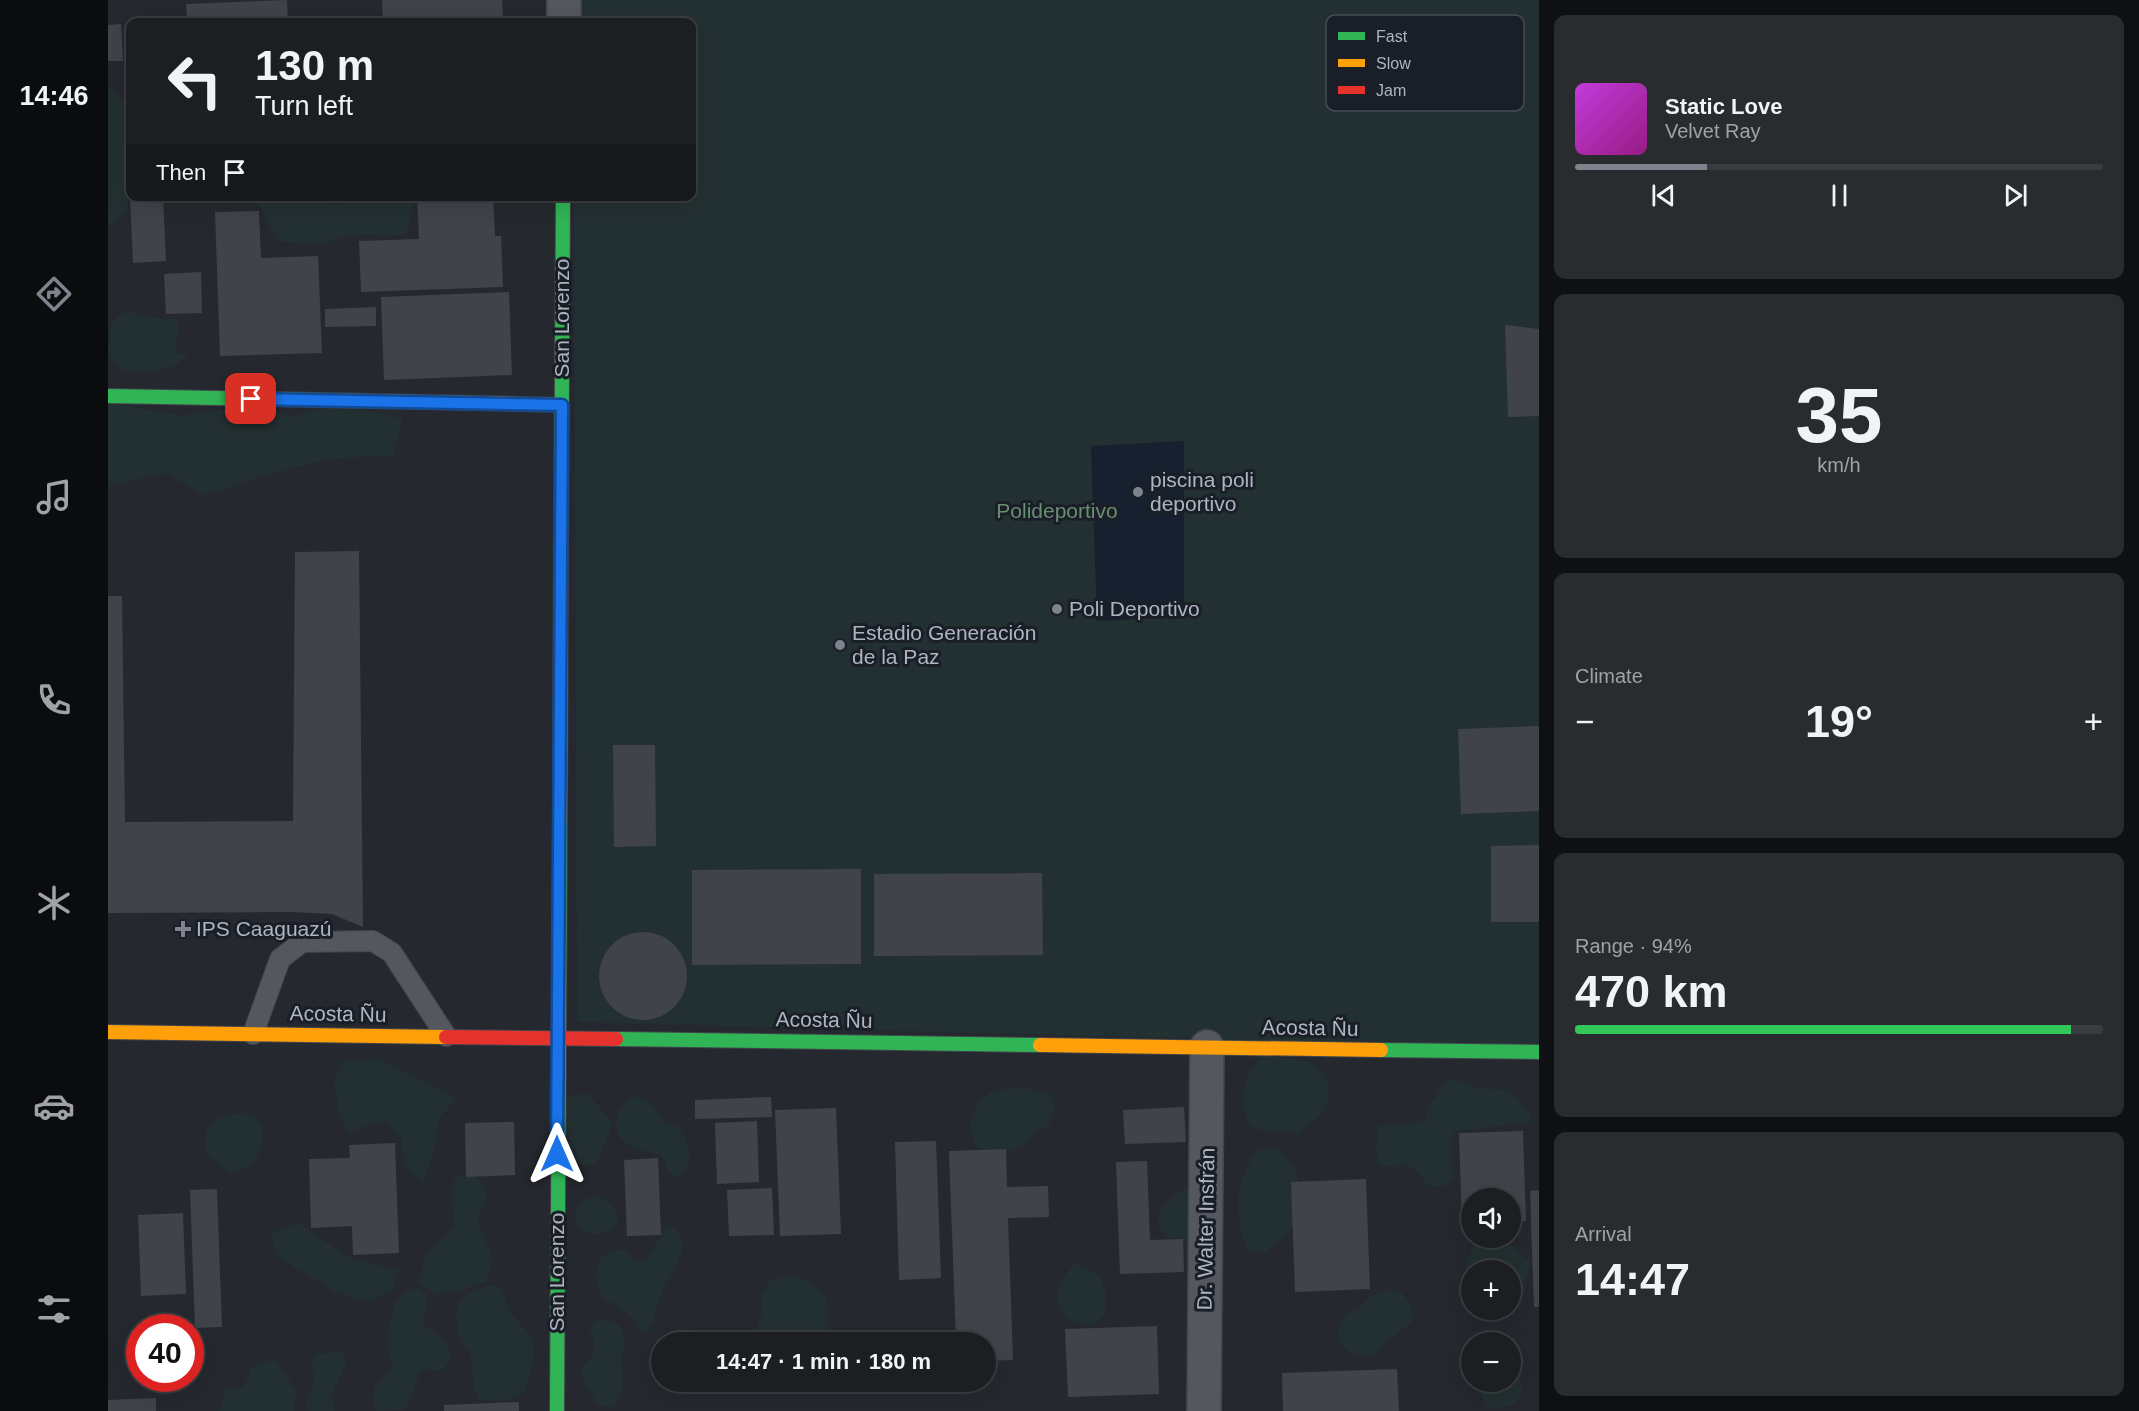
<!DOCTYPE html>
<meta charset="utf-8">
<style>
body{margin:0;font-family:Helvetica,sans-serif;background:#292b2f;color:#f1f3f6;height:100vh;display:flex;flex-direction:column;font-size:22px;white-space:nowrap}
*{box-sizing:border-box;margin:0}
p{font-size:20px;color:#a0a2a5}
.icon{flex:none;width:33px;height:33px;fill:none;stroke:currentColor;stroke-width:2;stroke-linecap:round;stroke-linejoin:round}
.map{position:relative;flex:1;overflow:hidden}
.details{display:flex;flex-direction:column;gap:15px;padding:15px;background:#0f1013;width:600px}
.details>*{flex:none}
.banner{position:absolute;left:18px;top:18px;width:570px;height:183px;border-radius:12px;box-shadow:0 6px 24px #0002,0 0 0 2px #3a3c40;background:#1c1e22;color:#f1f3f6;overflow:hidden}
.buttons{position:absolute;left:1353px;top:1188px;display:grid;gap:12px}
.buttons a{display:grid;place-items:center;width:60px;height:60px;border-radius:50%;background:#1c1e22;box-shadow:0 6px 24px #0002,0 0 0 2px #3a3c40;font-size:30px}
.speed{position:absolute;left:18px;top:1314px;display:flex;gap:12px;font-size:30px;font-weight:700;text-align:center}
.speed>*{display:grid;place-content:center;width:78px;height:78px;border-radius:50%;background:#1c1e22;box-shadow:0 6px 24px #0002,0 0 0 2px #3a3c40;line-height:1}
.speed .limit{border:9px solid #d22;background:#fff;color:#111}
.pin{position:absolute;display:grid;place-items:center;width:51px;height:51px;color:#fff;margin:-26px;border-radius:12px;box-shadow:0 3px 9px #0006}
.me{position:absolute;width:66px;margin:-33px;rotate:0deg;stroke-linejoin:round;filter:drop-shadow(0 0 4px #0008)}
.turn{display:flex;align-items:center;gap:21px;height:126px;padding:0 30px;font-size:27px}
.turn .icon{width:78px;height:78px;stroke-width:2.5}
.turn b{display:block;font-size:42px;line-height:51px}
.then{display:flex;align-items:center;height:57px;padding:0 30px;background:#0003;gap:12px;font-size:22px}
.big{font-size:45px;font-weight:800;line-height:1.1}
.details .card{flex:1;display:flex;flex-direction:column;justify-content:center;gap:9px;min-width:0;padding:0 21px;border-radius:12px;background:#292b2f}
.details .dial{align-items:center;gap:0}
.dial b{font-size:78px;line-height:1}
.song{display:flex;align-items:center;gap:18px}
.cover{width:72px;height:72px;border-radius:9px;background:linear-gradient(135deg,hsl(290 70% 55%),hsl(310 70% 35%))}
.played{height:6px;border-radius:3px;background:linear-gradient(90deg,#7e838d 25%,#3a3c40 25%)}
.keys{display:flex;justify-content:space-around;direction:ltr}
.heat{display:flex;justify-content:space-between;align-items:center;font-size:33px;direction:ltr}
.charge{height:9px;border-radius:4px;background:linear-gradient(90deg,#34c759 94%,#3a3c40 0)}
.trip{position:absolute;left:543px;top:1332px;width:345px;height:60px;border-radius:30px;background:#1c1e22;box-shadow:0 6px 24px #0002,0 0 0 2px #3a3c40;font-weight:800;line-height:60px;text-align:center}
main{display:flex;flex:1;min-height:0}
.dock{display:flex;flex-direction:column;width:108px;justify-content:space-around;align-items:center;background:#0b0c0e;color:#a0a2a5}
.dock .icon{width:42px;height:42px}
.dock .selected{color:#7e838d}
.dock b{font-size:27px;color:#f1f3f6}
.map>svg:first-child{display:block}
</style>
<main>
<nav class="dock">
<b>14:46</b>
<svg class="icon selected" aria-label="directions" viewBox="0 0 24 24"><path d="M12 3l9 9-9 9-9-9zM9 14v-3h6M13 9l2 2-2 2"/></svg>
<svg class="icon" aria-label="music" viewBox="0 0 24 24"><path d="M9 18V5l10-2v13"/><circle cx="6" cy="18" r="3"/><circle cx="16" cy="16" r="3"/></svg>
<svg class="icon" aria-label="phone" viewBox="0 0 24 24"><path d="M5 4h4l2 5-3 2q2 4 5 5l2-3 5 2v4C11 20 4 13 5 4z"/></svg>
<svg class="icon" aria-label="climate" viewBox="0 0 24 24"><path d="M12 3v18M4 7l16 10M4 17L20 7"/></svg>
<svg class="icon" aria-label="car" viewBox="0 0 24 24"><path d="M5 17H2v-5l4-1 3-4h7l3 4 3 1v5h-3M9 17h6M6 11h13"/><circle cx="7" cy="17" r="2"/><circle cx="17" cy="17" r="2"/></svg>
<svg class="icon" aria-label="filters" viewBox="0 0 24 24"><path d="M4 7h16M4 17h16"/><circle cx="9" cy="7" r="2"/><circle cx="15" cy="17" r="2"/></svg>
</nav>
<div class="map">
<svg width="1431" height="1411" viewBox="0 0 1431 1411">
<rect width="100%" height="100%" fill="#25282e"/>
<path fill="#233032" d="M 465,0 L 1431,0 L 1431,1048 L 469,1022 L 466,197 L 584,196 L 584,22 L 465,22 Z
M 0,86 L 22,105 L 22,133 L 19,137 L 22,147 L 22,174 L 19,182 L 21,197 L 19,211 L 5,225 L 0,224 Z
M 301,196 L 306,198 L 300,233 L 291,236 L 262,234 L 241,235 L 209,245 L 169,241 L 148,197 L 206,197 L 210,201 L 232,205 L 251,197 Z
M 24,312 L 36,317 L 69,319 L 71,328 L 67,353 L 80,354 C 70,370 35,376 18,371 C 10,369 4,361 0,355 L 2,326 L 13,313 Z
M 0,402 L 74,416 L 94,411 L 153,407 L 184,417 L 228,403 L 295,419 L 285,456 L 227,458 L 163,473 L 97,496 L 57,473 L 0,487 Z
M 1153,1057 C 1177,1057 1220,1057 1221,1090 C 1221,1097 1220,1105 1215,1112 C 1210,1120 1197,1126 1190,1133 L 1158,1131 L 1143,1127 C 1130,1100 1133,1079 1153,1057 Z
M 269,1058 L 350,1098 L 332,1117 L 324,1157 L 315,1182 L 296,1166 L 293,1138 L 279,1123 L 260,1124 L 240,1134 L 230,1109 L 226,1082 L 233,1062 Z
M 1346,1080 L 1354,1081 L 1368,1088 L 1401,1090 L 1423,1115 L 1421,1123 L 1347,1131 L 1344,1142 L 1345,1176 L 1341,1183 L 1333,1187 L 1318,1185 C 1305,1160 1297,1165 1272,1167 C 1266,1155 1269,1141 1270,1127 C 1286,1122 1302,1125 1318,1120 L 1320,1106 C 1331,1097 1330,1082 1346,1080 Z
M 914,1087 L 944,1095 L 947,1111 L 941,1125 L 927,1133 L 916,1144 L 902,1151 L 885,1152 L 869,1148 C 863,1135 859,1125 867,1112 C 869,1108 870,1102 873,1099 C 884,1089 901,1088 914,1087 Z
M 473,1094 L 480,1094 L 503,1121 L 503,1129 L 488,1164 L 473,1164 L 460,1154 L 458,1098 Z
M 526,1096 C 546,1104 544,1105 555,1122 L 571,1127 C 581,1144 590,1165 569,1177 L 561,1172 L 554,1156 C 543,1152 527,1150 518,1143 C 500,1130 510,1105 526,1096 Z
M 129,1113 L 145,1116 L 155,1127 C 156,1154 149,1166 122,1172 L 99,1154 C 94,1126 102,1117 129,1113 Z
M 1167,1148 C 1200,1170 1191,1193 1186,1228 L 1156,1254 L 1141,1250 C 1123,1220 1128,1175 1151,1149 Z
M 369,1174 L 379,1195 L 369,1220 L 385,1257 L 378,1282 L 350,1291 L 328,1295 L 311,1283 L 317,1255 L 347,1227 L 342,1188 L 350,1175 Z
M 1077,1189 L 1084,1191 L 1082,1240 L 1058,1237 C 1040,1217 1058,1199 1077,1189 Z
M 487,1196 C 497,1198 513,1208 509,1222 C 508,1226 503,1229 499,1231 C 482,1238 473,1233 466,1217 C 469,1205 475,1199 487,1196 Z
M 191,1223 L 238,1256 L 290,1270 L 286,1290 L 261,1302 L 225,1291 L 201,1275 L 168,1257 L 164,1233 Z
M 562,1226 C 591,1239 562,1273 554,1291 C 549,1304 548,1319 540,1331 L 533,1332 C 520,1307 513,1310 492,1296 C 485,1270 485,1253 516,1249 L 526,1261 C 551,1264 544,1234 562,1226 Z
M 1369,1238 L 1400,1242 L 1423,1264 L 1415,1297 L 1405,1311 L 1393,1310 L 1402,1310 L 1402,1270 L 1364,1270 L 1363,1295 L 1360,1292 L 1358,1262 Z
M 967,1263 L 980,1268 L 993,1278 L 998,1294 L 997,1313 L 986,1325 C 941,1322 941,1292 967,1263 Z
M 677,1275 L 700,1280 L 718,1297 C 721,1311 724,1332 712,1342 L 641,1342 C 649,1330 658,1310 653,1295 L 662,1281 Z
M 389,1285 C 398,1297 396,1299 402,1310 C 406,1319 415,1325 420,1333 C 432,1351 422,1375 416,1393 C 401,1402 388,1401 372,1400 C 370,1396 367,1391 366,1387 C 363,1377 366,1364 362,1354 C 359,1348 354,1344 352,1338 C 341,1303 354,1289 389,1285 Z
M 308,1288 C 325,1295 320,1307 314,1321 C 324,1338 340,1329 343,1358 L 334,1371 L 318,1369 L 311,1374 L 301,1404 L 295,1410 L 269,1411 L 266,1405 L 266,1388 L 285,1366 C 276,1352 281,1316 288,1301 C 293,1293 299,1290 308,1288 Z
M 1278,1290 L 1293,1292 L 1303,1304 L 1304,1321 C 1296,1329 1291,1333 1282,1339 C 1276,1343 1274,1350 1268,1353 C 1253,1363 1240,1352 1231,1342 L 1231,1327 L 1238,1314 L 1252,1307 L 1263,1296 Z
M 489,1320 C 497,1321 506,1320 511,1326 C 516,1331 517,1343 516,1349 C 514,1357 513,1349 513,1357 C 513,1378 520,1387 506,1406 L 490,1406 C 485,1393 475,1385 472,1371 C 487,1351 491,1352 481,1328 Z
M 232,1351 L 237,1357 L 238,1365 L 223,1394 L 227,1411 L 200,1411 C 195,1397 203,1392 207,1379 L 202,1363 L 208,1355 Z
M 167,1359 L 188,1390 L 187,1411 L 112,1411 L 118,1387 L 136,1387 L 144,1367 Z
M 1403,1359 L 1410,1370 L 1411,1370 C 1412,1377 1415,1386 1413,1394 C 1409,1407 1391,1410 1380,1406 L 1371,1391 L 1370,1382 L 1402,1382 Z"/>
<path fill="#17202e" d="M 1076,441 L 1076,617 L 989,621 L 983,446 Z"/>
<path fill="#40434a" d="M 179,0 L 180,21 L 67,22 L 67,21 L 79,20 L 78,4 Z
M 274,0 L 394,0 L 395,17 L 368,18 L 369,22 L 275,22 Z
M 13,24 L 15,61 L 0,61 L 0,25 Z
M 22,196 L 55,196 L 58,261 L 25,263 Z
M 309,196 L 385,196 L 387,236 L 393,236 L 395,287 L 253,292 L 251,241 L 311,239 Z
M 151,211 L 153,258 L 210,256 L 214,353 L 112,356 L 107,212 Z
M 93,272 L 94,313 L 58,314 L 56,274 Z
M 401,292 L 404,375 L 276,380 L 273,297 Z
M 268,307 L 268,326 L 217,327 L 217,309 Z
M 1397,325 L 1431,329 L 1431,416 L 1400,417 Z
M 251,551 L 255,927 L 224,914 L 185,912 L 0,913 L 0,596 L 14,596 L 17,822 L 185,821 L 187,552 Z
M 1431,726 L 1431,811 L 1353,814 L 1350,729 Z
M 505,745 L 547,745 L 548,846 L 506,847 Z
M 1431,845 L 1431,922 L 1383,922 L 1383,846 Z
M 753,869 L 753,964 L 584,965 L 584,870 Z
M 934,873 L 935,955 L 766,956 L 766,874 Z
M491 976a44 44 0 1 1 88 0a44 44 0 1 1-88 0Z
M 663,1097 L 664,1117 L 587,1119 L 587,1100 Z
M 1076,1107 L 1078,1142 L 1017,1144 L 1015,1110 Z
M 728,1108 L 733,1234 L 672,1236 L 667,1110 Z
M 649,1121 L 651,1182 L 609,1184 L 607,1123 Z
M 406,1122 L 407,1175 L 358,1177 L 357,1123 Z
M 1415,1131 L 1418,1221 L 1402,1222 L 1402,1198 L 1364,1198 L 1364,1223 L 1354,1223 L 1351,1133 Z
M 828,1141 L 833,1278 L 791,1280 L 787,1142 Z
M 287,1143 L 291,1253 L 245,1255 L 244,1226 L 203,1228 L 201,1159 L 242,1158 L 241,1145 Z
M 898,1149 L 899,1187 L 940,1186 L 941,1217 L 900,1218 L 905,1360 L 878,1361 L 878,1342 L 848,1342 L 841,1151 Z
M 550,1158 L 553,1235 L 519,1236 L 516,1160 Z
M 1039,1161 L 1042,1240 L 1075,1239 L 1076,1272 L 1012,1274 L 1008,1162 Z
M 1258,1179 L 1262,1289 L 1187,1292 L 1183,1182 Z
M 664,1188 L 666,1235 L 621,1236 L 619,1190 Z
M 109,1189 L 114,1327 L 87,1328 L 82,1190 Z
M 1431,1190 L 1431,1307 L 1426,1307 L 1422,1191 Z
M 75,1213 L 78,1294 L 33,1296 L 30,1215 Z
M 1049,1326 L 1051,1394 L 960,1397 L 957,1329 Z
M 1289,1369 L 1291,1411 L 1175,1411 L 1174,1373 Z
M 48,1398 L 48,1411 L 0,1411 L 0,1400 Z
M 411,1402 L 411,1411 L 336,1411 L 336,1405 Z"/>
<g fill="none" stroke-linecap="round" stroke-linejoin="round">
<g stroke="#42454b" stroke-width="22">
<path id="lane" d="M 145,1034 L 172,959 L 194,942 L 265,941 L 284,953 L 338,1036"/>
</g>
<g stroke="#42454b" stroke-width="36">
<path id="street" d="M 456,22 L 456,0
M 1096,1411 L 1099,1047"/>
</g>
<g stroke="#42454b" stroke-width="16">
<path id="fast" d="M 0,396 L 368,403
M 453,544 L 455,196
M 508,1039 L 932,1045
M 1273,1050 L 1431,1052
M 449,1411 L 452,820"/>
</g>
<g stroke="#42454b" stroke-width="16">
<path id="slow" d="M 368,403 L 454,405
M 452,820 L 453,544
M 0,1032 L 338,1037
M 932,1045 L 1273,1050"/>
</g>
<g stroke="#42454b" stroke-width="16">
<path id="jam" d="M 338,1037 L 508,1039"/>
</g>
<use href="#lane" stroke="#54575d" stroke-width="20"/>
<use href="#street" stroke="#54575d" stroke-width="33"/>
<use href="#fast" stroke="#30b455" stroke-width="14"/>
<use href="#slow" stroke="#ff9f0a" stroke-width="14"/>
<use href="#jam" stroke="#e5322d" stroke-width="14"/>
</g>
<g fill="none" stroke-linecap="round" stroke-linejoin="round">
<g stroke="#114b97" stroke-width="15">
<path id="route" d="M 143,399 L 454,405 L 449,1154"/>
</g>
<use href="#route" stroke="#1a73e8" stroke-width="10"/>
</g>
<g fill="#7e838d" stroke="#1a1f27" stroke-width="2">
<circle cx="1030" cy="492" r="6"/>
<circle cx="949" cy="609" r="6"/>
<circle cx="732" cy="645" r="6"/>
<path d="M72 920h6v6h6v6h-6v6h-6v-6h-6v-6h6z"/>
</g>
<g text-anchor="middle" stroke-width="6" stroke-linejoin="round" paint-order="stroke">
<g font-size="21" fill="#aeb4c0" stroke="#1a1f27">
<text transform="translate(454 318) rotate(-90)" y="7">San Lorenzo</text>
<text transform="translate(230 1014) rotate(1)" y="7">Acosta Ñu</text>
<text transform="translate(716 1020) rotate(1)" y="7">Acosta Ñu</text>
<text transform="translate(1202 1028) rotate(1)" y="7">Acosta Ñu</text>
<text transform="translate(1098 1229) rotate(-89)" y="7">Dr. Walter Insfrán</text>
<text transform="translate(449 1272) rotate(-90)" y="7">San Lorenzo</text>
</g>
<g font-size="21" fill="#aeb4c0" stroke="#1a1f27" text-anchor="start">
<text x="1042" y="487">piscina poli<tspan x="1042" dy="24">deportivo</tspan></text>
<text x="961" y="616">Poli Deportivo</text>
<text x="744" y="640">Estadio Generación<tspan x="744" dy="24">de la Paz</tspan></text>
<text x="88" y="936">IPS Caaguazú</text>
</g>
<g font-size="21" fill="#698d73" stroke="#1a1f27">
<text x="949" y="518">Polideportivo</text>
</g>
</g>
<rect x="1218" y="15" width="198" height="96" rx="9" fill="#1a1f27" stroke="#464c55" stroke-width="1.5"/>
<rect x="1230" y="32" width="27" height="8" fill="#30b455"/>
<rect x="1230" y="59" width="27" height="8" fill="#ff9f0a"/>
<rect x="1230" y="86" width="27" height="8" fill="#e5322d"/>
<g font-size="16" fill="#aeb4c0">
<text x="1268" y="42">Fast</text>
<text x="1268" y="69">Slow</text>
<text x="1268" y="96">Jam</text>
</g>
</svg>
<div class="buttons">
<a><svg class="icon" aria-label="sound" viewBox="0 0 24 24"><path d="M4 9h4l5-4v14l-5-4H4zM17 9q2 3 0 6"/></svg></a>
<a>+</a>
<a>−</a>
</div>
<div class="speed"><div class="limit">40</div></div>
<div class="pin" style="left:143px;top:399px;background:#d93025"><svg class="icon" aria-label="arrive" viewBox="0 0 24 24"><path d="M6 21V4h12l-3 4 3 4H6"/></svg></div>
<svg class="me" style="left:449px;top:1154px" viewBox="-20 -20 40 40"><path d="M0-17L14 15 0 8-14 15z" fill="#1a73e8" stroke="#fff" stroke-width="4"/></svg>
<div class="trip">14:47 · 1 min · 180 m</div>
<div class="banner">
<div class="turn"><svg class="icon" aria-label="left" viewBox="0 0 24 24"><path d="M17 20v-9H6M10 6l-5 5 5 5"/></svg><div><b>130 m</b>Turn left</div></div>
<div class="then">Then<svg class="icon" aria-label="arrive" viewBox="0 0 24 24"><path d="M6 21V4h12l-3 4 3 4H6"/></svg></div>
</div>
</div>
<section class="details">
<div class="card">
<div class="song"><i class="cover"></i><div><b>Static Love</b><p>Velvet Ray</p></div></div>
<div class="played"></div>
<div class="keys"><svg class="icon" aria-label="previous" viewBox="0 0 24 24"><path d="M18 5L8 12l10 7zM5 5v14"/></svg><svg class="icon" aria-label="pause" viewBox="0 0 24 24"><path d="M8 5v14M16 5v14"/></svg><svg class="icon" aria-label="next" viewBox="0 0 24 24"><path d="M6 5l10 7-10 7zM19 5v14"/></svg></div>
</div>
<div class="card dial"><b>35</b><p>km/h</p></div>
<div class="card"><p>Climate</p>
<div class="heat"><a>−</a><b class="big">19°</b><a>+</a></div>
</div>
<div class="card"><p>Range · 94%</p><b class="big">470 km</b><div class="charge"></div></div>
<div class="card"><p>Arrival</p><b class="big">14:47</b></div>
</section>
</main>
